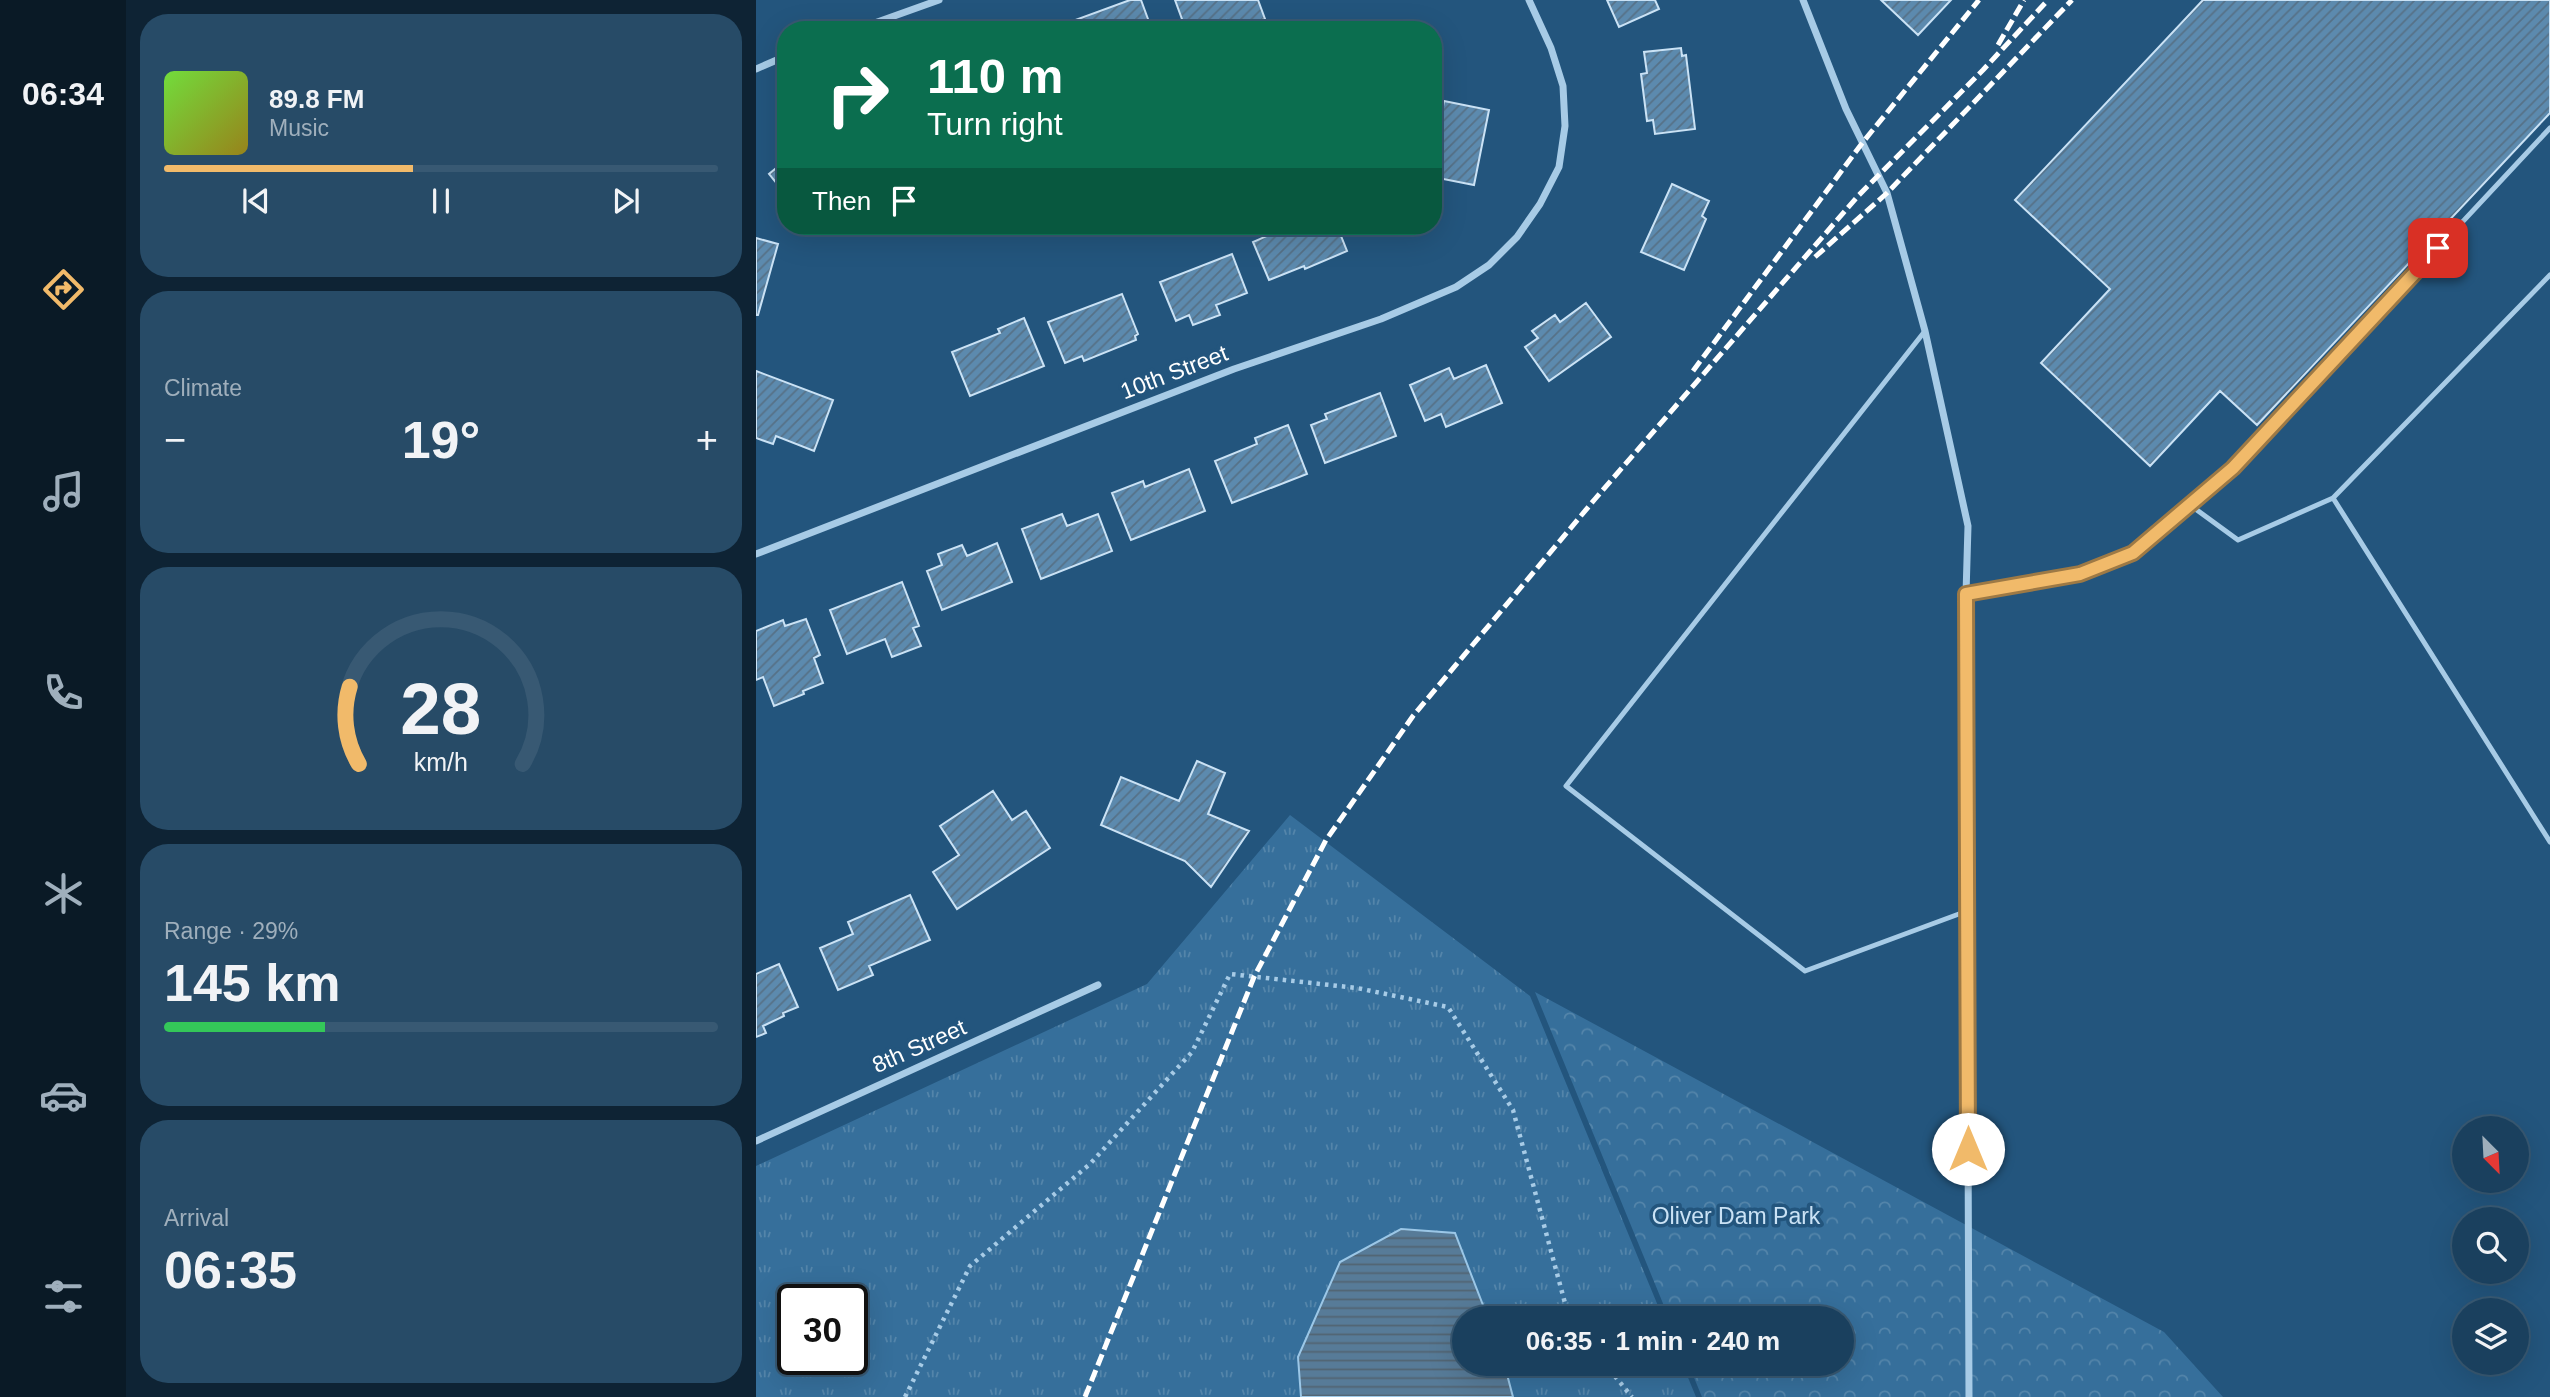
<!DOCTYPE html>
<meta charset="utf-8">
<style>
body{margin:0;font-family:Arial,sans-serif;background:#274b67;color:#f1f3f6;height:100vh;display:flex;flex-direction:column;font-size:26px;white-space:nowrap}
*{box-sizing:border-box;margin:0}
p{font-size:23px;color:#9fafbc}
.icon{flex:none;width:38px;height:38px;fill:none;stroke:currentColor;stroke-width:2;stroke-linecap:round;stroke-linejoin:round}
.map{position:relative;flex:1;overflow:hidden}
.details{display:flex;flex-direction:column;gap:14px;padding:14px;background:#0e2334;width:630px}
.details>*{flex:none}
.guide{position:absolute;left:21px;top:21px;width:665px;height:214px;border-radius:28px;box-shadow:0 7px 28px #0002,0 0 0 2px #385973;background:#0b6e4f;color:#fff;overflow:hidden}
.needle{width:46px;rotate:156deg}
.tools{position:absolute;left:1696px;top:1116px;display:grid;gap:14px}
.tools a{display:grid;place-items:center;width:77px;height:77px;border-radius:50%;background:#1a405e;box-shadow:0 7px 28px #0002,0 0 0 2px #385973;font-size:35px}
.speed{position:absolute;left:21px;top:1284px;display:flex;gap:14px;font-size:35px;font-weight:700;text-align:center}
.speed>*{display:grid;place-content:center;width:91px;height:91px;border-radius:50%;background:#1a405e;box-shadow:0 7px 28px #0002,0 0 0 2px #385973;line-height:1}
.speed .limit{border:4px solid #111;border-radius:10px;background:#fff;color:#111}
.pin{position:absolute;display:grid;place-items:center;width:60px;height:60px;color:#fff;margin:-30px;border-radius:14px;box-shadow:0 4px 10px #0006}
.me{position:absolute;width:77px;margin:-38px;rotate:0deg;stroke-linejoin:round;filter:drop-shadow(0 0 5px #0008)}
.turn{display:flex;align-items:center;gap:24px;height:147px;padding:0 35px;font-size:32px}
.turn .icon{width:91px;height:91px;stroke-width:2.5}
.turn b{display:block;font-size:49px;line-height:60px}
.then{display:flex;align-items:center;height:66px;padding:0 35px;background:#0003;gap:14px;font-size:26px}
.big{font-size:52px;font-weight:800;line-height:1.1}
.details .widget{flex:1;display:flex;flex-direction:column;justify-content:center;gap:10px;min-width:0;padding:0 24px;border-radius:28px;background:#274b67}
.details .dial{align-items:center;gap:0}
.dial svg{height:182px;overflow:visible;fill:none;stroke:#385973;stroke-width:7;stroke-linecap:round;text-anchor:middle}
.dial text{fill:#f1f3f6;stroke:none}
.song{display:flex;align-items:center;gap:21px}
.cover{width:84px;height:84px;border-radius:10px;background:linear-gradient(135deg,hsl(100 70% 55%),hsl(50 70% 35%))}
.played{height:7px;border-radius:4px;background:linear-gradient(90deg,#f1ba6a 45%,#385973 45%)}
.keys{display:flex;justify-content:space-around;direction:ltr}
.heat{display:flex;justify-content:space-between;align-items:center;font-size:38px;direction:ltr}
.charge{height:10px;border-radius:5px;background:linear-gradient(90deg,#34c759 29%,#385973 0)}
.trip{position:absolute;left:696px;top:1306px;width:402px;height:70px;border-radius:35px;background:#1a405e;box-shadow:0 7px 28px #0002,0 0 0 2px #385973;font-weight:800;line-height:70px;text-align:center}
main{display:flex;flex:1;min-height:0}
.dock{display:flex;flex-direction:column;width:126px;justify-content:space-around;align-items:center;background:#0a1a26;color:#9fafbc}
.dock .icon{width:49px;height:49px}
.dock .active{color:#f1ba6a}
.dock b{font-size:32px;color:#f1f3f6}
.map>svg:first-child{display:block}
</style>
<main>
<nav class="dock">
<b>06:34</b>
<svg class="icon active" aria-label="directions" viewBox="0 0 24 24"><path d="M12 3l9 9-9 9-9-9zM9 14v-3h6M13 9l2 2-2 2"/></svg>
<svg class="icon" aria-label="music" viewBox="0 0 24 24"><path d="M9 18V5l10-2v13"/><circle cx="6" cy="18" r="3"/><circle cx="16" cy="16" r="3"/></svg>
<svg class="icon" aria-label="phone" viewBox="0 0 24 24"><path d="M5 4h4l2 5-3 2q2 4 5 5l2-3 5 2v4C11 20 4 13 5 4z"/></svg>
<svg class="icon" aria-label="climate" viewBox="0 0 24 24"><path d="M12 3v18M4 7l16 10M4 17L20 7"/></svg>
<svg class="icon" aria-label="car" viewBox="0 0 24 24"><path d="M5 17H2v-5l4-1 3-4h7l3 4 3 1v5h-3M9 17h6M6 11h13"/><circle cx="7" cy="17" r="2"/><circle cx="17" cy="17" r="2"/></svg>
<svg class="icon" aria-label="filters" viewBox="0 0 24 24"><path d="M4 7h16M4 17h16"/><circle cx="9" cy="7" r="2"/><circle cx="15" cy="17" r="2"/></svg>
</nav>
<section class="details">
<div class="widget">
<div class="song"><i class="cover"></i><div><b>89.8 FM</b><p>Music</p></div></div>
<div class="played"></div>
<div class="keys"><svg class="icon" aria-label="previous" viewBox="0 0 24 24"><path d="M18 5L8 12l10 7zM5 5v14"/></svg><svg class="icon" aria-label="pause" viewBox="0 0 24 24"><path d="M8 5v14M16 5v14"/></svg><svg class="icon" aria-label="next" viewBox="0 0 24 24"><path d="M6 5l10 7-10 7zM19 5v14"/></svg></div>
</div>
<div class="widget"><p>Climate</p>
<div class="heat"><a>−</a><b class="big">19°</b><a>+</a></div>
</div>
<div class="widget dial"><svg viewBox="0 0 100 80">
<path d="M14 69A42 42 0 1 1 86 69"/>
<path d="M14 69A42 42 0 0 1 10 35" stroke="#f1ba6a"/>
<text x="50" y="56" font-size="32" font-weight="700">28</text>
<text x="50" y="72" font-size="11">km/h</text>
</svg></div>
<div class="widget"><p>Range · 29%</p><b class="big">145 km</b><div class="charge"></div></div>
<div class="widget"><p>Arrival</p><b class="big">06:35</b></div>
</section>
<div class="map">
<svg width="1794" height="1397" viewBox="0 0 1794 1397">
<defs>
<pattern id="grass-tufts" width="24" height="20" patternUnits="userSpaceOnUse" patternTransform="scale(1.75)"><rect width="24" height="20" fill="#366f9b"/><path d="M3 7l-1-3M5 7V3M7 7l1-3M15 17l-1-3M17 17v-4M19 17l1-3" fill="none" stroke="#5485aa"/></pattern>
<pattern id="park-crowns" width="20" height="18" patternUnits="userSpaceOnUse" patternTransform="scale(1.75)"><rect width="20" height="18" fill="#366f9b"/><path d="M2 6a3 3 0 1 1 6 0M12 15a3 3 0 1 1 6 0" fill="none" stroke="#5485aa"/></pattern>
<pattern id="water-rules" width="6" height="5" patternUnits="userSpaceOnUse" patternTransform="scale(1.75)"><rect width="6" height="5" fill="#577b98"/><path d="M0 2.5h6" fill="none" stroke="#526472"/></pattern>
<pattern id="building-hatch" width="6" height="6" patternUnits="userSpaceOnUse" patternTransform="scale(1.75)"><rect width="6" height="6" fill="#5c8aae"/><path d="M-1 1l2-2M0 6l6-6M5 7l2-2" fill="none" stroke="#567187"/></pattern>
</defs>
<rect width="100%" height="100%" fill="#23557d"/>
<path fill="url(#grass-tufts)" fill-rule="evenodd" d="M 534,815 L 774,996 L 907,1318 L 709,1318 L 709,1363 L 926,1363 L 940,1397 L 0,1397 L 0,1166 L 391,984 ZM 37,1300 L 96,1300 L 96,1360 L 37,1360 Z"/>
<path fill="url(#park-crowns)" d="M 779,992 L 1408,1332 L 1467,1397 L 946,1397 L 932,1363 L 1087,1363 L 1087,1318 L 913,1318 Z"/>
<path fill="url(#water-rules)" stroke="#9bc7e7" stroke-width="2" d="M 645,1229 L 699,1233 L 732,1318 L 709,1318 L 709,1363 L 748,1363 L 757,1397 L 545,1397 L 542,1357 L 584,1262 Z"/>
<path fill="url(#building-hatch)" stroke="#cae2f5" stroke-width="2" d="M 374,0 L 385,0 L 396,30 L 301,30 L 300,27 Z
M 419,0 L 502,0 L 509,19 L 503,21 L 500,30 L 474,30 L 470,20 L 444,30 L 430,30 Z
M 851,0 L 899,0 L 903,9 L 863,27 Z
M 1125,0 L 1195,0 L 1162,35 Z
M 1447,0 L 1794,0 L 1794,113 L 1501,425 L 1464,391 L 1394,466 L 1285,363 L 1354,289 L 1259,200 Z
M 925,48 L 926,56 L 930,55 L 939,129 L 899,134 L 897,120 L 891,121 L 885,74 L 891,73 L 888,52 Z
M 688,101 L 733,110 L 718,185 L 677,177 L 677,158 Z
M 30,160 L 30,195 L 13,174 Z
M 916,184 L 953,201 L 946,216 L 950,219 L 928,270 L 885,252 Z
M 534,226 L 581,226 L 591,251 L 549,269 L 548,266 L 513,280 L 497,242 Z
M 0,238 L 22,244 L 2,315 L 0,315 Z
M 476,254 L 491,293 L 460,305 L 464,315 L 437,325 L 433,315 L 420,321 L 404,282 Z
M 366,294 L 382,334 L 379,336 L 380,340 L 328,361 L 326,356 L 309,363 L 292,322 Z
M 830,303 L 855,337 L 793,381 L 769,347 L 782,338 L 776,331 L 799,315 L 804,322 Z
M 268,318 L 288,366 L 214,396 L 196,352 L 244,333 L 242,329 Z
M 730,365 L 746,403 L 690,427 L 685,414 L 669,421 L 654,385 L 693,368 L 698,379 Z
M 0,371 L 77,400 L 58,451 L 20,436 L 17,444 L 0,438 Z
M 624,393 L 640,436 L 569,463 L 555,425 L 571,419 L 569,414 Z
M 532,425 L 551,474 L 476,503 L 459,461 L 501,444 L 499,438 Z
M 433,469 L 449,511 L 375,540 L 356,493 L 387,481 L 389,487 Z
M 306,514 L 311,526 L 342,514 L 356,551 L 285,579 L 266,529 Z
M 241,543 L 256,582 L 186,610 L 171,571 L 186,565 L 182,554 L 206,545 L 211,556 Z
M 146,582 L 163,626 L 157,628 L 165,646 L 136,657 L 129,639 L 91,654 L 74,610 Z
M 50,619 L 64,655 L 58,658 L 67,683 L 47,691 L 48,694 L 18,706 L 7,677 L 0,680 L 0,631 L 27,620 L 29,626 Z
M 441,761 L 469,773 L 452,814 L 493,831 L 455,887 L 429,861 L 345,825 L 365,777 L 423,801 Z
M 237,791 L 256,820 L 270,811 L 294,848 L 201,909 L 177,872 L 203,855 L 184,826 Z
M 154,895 L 174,940 L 113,966 L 117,975 L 82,990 L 64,948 L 97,934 L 92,922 Z
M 23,964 L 42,1007 L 27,1013 L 28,1016 L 7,1026 L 10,1033 L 0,1037 L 0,974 Z"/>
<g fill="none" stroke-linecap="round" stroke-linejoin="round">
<path stroke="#a7cbe6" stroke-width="4.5" stroke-dasharray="3.5 5" stroke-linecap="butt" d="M 848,1363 L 876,1397
M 149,1397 L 214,1266 L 334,1164 L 436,1052 L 474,974 L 601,988 L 692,1007 L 757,1110 L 813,1318"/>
<path stroke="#a7cbe6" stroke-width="5" d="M 1169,331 L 810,786 L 1049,971 L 1211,911
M 1577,498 L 1794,842
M 1434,505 L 1482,540 L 1577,498 L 1794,275
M 1210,594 L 1324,574 L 1377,553 L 1477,468 L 1794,128"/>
<path stroke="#a7cbe6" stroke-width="7" d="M 1047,0 L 1090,109 L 1131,193 L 1169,331 L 1212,526 L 1210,594 L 1213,1397
M 99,30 L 183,0
M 0,69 L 30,56
M 0,554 L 478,369 L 625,319 L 700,287 L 733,265 L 761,237 L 784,204 L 803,167 L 809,126 L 807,86 L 795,48 L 773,0
M 0,1141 L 342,985"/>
<path stroke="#fff" stroke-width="5" stroke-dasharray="12 5" stroke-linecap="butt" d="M 1242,45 L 1268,0
M 1059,257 L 1131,193 L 1316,0
M 937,371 L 1107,142 L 1223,0
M 329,1397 L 498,977 L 570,840 L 657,716 L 839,499 L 1102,196 L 1227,70 L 1292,0"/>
</g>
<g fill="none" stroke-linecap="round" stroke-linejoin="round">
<g stroke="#9d7945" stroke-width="18">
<path id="route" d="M 1212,1149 L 1210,594 L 1324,574 L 1377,553 L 1477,468 L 1682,248"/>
</g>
<use href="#route" stroke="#f1ba6a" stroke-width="12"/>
</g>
<g text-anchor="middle" stroke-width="7" stroke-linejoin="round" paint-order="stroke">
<g font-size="23" fill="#fff" stroke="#23557d">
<text transform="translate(418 372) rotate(-21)" y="8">10th Street</text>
<text transform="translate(163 1046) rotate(-24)" y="8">8th Street</text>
</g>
<g font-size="23" fill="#cae2f5" stroke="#23557d">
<text x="980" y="1224">Oliver Dam Park</text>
</g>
</g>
</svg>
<div class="tools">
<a><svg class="needle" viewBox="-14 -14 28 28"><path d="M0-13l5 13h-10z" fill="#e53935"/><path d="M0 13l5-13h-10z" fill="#9fafbc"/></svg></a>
<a><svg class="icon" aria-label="search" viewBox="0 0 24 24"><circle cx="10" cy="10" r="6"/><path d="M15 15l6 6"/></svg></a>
<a><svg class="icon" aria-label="layers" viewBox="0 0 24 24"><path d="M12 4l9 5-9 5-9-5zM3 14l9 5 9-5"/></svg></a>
</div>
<div class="speed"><div class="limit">30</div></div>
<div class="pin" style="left:1682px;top:248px;background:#d93025"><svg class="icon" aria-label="arrive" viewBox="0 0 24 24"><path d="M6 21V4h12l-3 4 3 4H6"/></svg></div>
<svg class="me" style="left:1212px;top:1149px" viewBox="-20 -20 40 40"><circle r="19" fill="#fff"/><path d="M0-13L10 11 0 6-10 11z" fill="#f1ba6a"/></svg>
<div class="trip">06:35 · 1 min · 240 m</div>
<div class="guide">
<div class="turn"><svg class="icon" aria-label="right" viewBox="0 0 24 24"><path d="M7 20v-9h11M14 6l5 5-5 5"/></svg><div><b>110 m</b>Turn right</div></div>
<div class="then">Then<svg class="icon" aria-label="arrive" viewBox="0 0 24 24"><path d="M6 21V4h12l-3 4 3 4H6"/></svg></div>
</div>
</div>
</main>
